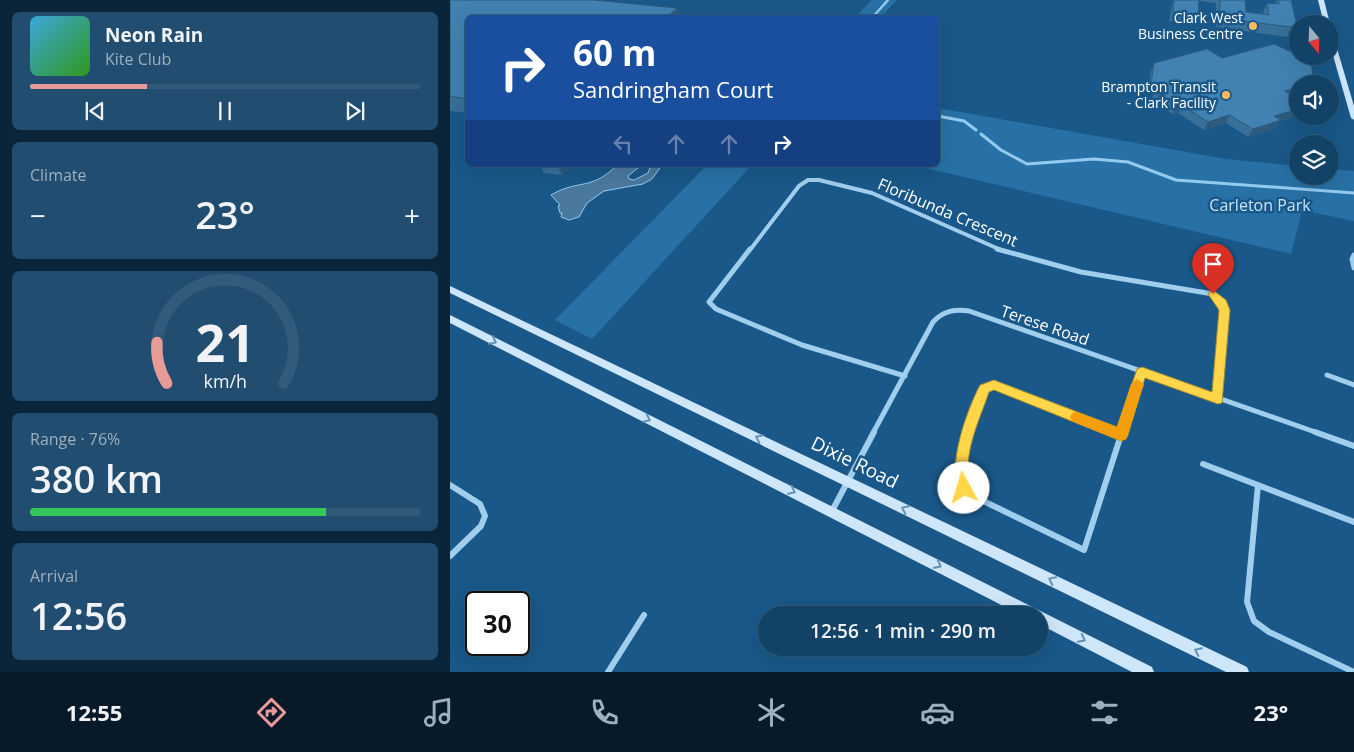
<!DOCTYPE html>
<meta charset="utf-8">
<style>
body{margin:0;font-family:"Open Sans",sans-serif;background:#204d70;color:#f1f3f6;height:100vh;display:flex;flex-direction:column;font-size:19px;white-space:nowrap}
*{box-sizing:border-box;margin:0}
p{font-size:16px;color:#9db0c0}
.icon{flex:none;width:28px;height:28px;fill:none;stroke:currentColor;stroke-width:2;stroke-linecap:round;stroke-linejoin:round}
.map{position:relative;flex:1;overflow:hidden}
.details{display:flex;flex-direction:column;gap:12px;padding:12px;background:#0a2439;width:450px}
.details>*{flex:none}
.top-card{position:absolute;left:15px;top:15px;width:475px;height:152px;border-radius:8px;box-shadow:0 5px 20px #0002,0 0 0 1px #325b7b;background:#1a4fa0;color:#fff;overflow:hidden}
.needle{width:32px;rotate:161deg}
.buttons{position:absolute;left:839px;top:15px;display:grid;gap:10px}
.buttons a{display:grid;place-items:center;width:50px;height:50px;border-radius:50%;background:#134267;box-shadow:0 5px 20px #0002,0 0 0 1px #325b7b;font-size:25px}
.speed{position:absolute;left:15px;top:591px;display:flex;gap:10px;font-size:25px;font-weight:700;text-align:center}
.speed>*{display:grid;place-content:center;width:65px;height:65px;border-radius:50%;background:#134267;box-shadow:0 5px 20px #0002,0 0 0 1px #325b7b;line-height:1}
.speed .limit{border:2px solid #111;border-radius:8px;background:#fff;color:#111}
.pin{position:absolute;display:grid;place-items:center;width:42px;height:42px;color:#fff;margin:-51px -21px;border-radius:50% 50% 50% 0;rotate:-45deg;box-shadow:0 0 5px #0007}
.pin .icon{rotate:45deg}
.me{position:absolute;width:55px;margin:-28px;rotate:354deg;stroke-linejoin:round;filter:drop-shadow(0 0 4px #0008)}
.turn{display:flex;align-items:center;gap:18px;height:105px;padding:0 25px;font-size:22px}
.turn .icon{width:65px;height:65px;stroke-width:2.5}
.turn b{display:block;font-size:35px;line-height:42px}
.lanes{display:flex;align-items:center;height:48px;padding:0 25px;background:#0003;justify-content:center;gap:25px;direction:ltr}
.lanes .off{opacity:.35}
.big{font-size:38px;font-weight:600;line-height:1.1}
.details .tile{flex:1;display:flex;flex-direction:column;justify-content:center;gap:8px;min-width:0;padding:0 18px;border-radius:8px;background:#204d70}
.details .dial{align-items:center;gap:0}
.dial svg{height:130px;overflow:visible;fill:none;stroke:#325b7b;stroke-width:7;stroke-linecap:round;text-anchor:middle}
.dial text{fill:#f1f3f6;stroke:none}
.song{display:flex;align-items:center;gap:15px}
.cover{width:60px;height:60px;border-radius:8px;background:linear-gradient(135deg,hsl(200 70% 55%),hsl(110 70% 35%))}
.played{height:5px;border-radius:2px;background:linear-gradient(90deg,#e69b98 30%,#325b7b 30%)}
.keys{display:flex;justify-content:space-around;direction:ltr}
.heat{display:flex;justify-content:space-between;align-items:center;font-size:28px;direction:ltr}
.charge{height:8px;border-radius:4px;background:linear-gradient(90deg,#34c759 76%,#325b7b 0)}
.trip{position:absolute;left:308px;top:606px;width:290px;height:50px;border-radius:25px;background:#134267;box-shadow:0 5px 20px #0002,0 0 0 1px #325b7b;font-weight:600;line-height:50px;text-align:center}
.tabs{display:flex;height:80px;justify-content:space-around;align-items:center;background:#081a29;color:#9db0c0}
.tabs .icon{width:35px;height:35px}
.tabs .current{color:#e69b98}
.tabs b{font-size:22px;color:#f1f3f6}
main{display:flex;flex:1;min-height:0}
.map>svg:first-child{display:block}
</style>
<main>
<section class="details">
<div class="tile">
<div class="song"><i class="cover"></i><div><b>Neon Rain</b><p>Kite Club</p></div></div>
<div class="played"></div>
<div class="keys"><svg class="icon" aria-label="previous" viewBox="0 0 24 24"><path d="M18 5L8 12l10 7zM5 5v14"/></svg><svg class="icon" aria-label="pause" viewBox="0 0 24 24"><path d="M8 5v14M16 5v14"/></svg><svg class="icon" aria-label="next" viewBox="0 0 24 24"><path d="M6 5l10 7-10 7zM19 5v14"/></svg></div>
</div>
<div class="tile"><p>Climate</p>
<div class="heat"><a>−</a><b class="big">23°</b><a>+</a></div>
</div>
<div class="tile dial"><svg viewBox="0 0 100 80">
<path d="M14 69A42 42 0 1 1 86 69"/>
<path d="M14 69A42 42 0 0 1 8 44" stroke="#e69b98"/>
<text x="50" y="56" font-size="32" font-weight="700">21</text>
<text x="50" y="72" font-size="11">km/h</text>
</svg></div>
<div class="tile"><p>Range · 76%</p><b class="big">380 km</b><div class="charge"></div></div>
<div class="tile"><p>Arrival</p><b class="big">12:56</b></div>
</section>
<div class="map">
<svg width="904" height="672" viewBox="0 0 904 672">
<rect width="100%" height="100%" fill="#195889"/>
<path fill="#2871a6" d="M 422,0 L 447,0 L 431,17 L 405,17 Z
M 488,108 L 776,159 L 847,166 L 848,176 L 880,176 L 880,169 L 904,171 L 904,221 L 852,210 L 841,254 L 463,165 L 488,165 Z
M 257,165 L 302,165 L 142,339 L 105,320 Z"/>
<path fill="#4b799d" stroke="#93cbf0" d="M 167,165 L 187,165 L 188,168 L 178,176 L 179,179 L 184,180 L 198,173 L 201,165 L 212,165 L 202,179 L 193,184 L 154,191 L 137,203 L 129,217 L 119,220 L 111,217 L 112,213 L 110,213 L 108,206 L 110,205 L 101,195 C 128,179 142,191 167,165 Z"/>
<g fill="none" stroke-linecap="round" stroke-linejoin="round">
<path stroke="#93cbf0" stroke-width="2.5" d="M 422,18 L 438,0"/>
<path stroke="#93cbf0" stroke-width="3" d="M 488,116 L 514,121 L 526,130
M 531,134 L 551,150 L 577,164 L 644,159 L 678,162 L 726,180 L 904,193"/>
<path stroke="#a1ceed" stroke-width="4" d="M 300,250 L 349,186 L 358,180 L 369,180 L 422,193 L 551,250"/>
<path stroke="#a1ceed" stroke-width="5" d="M 300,249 L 259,302 L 266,309 L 352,345 L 455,376
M 547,249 L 631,272 L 763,294 L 772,303 L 775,310 L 768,399
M 904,255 L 902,259 L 904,268
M 877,375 L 904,385
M 423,433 L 483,322 C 493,311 504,309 519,311 L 868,433
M 518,433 L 534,388 L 544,385 L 667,433
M 672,433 L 691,372"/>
<path stroke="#a1ceed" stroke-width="6" d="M 518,432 C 512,453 503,481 523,496 L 634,550 L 671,435
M 664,432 L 671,435
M 865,432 L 904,446
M 671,435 L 672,432
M 753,464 L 904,522
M 0,485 L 30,504 L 35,516 L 31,526 L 0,556
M 808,485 L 797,602 L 804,621 L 819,632 L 904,672
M 382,511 L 424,432
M 158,672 L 194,615"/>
<path fill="#cee6f9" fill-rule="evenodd" d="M 868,0 L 874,0 L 880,24 L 874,24 Z
M 880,33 L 883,35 L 904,106 L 904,120 L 901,118 L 880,45 Z
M 0,286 L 797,667 L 799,672 L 776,672 L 0,293 Z
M 0,315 L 702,667 L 704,672 L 682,672 L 589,624 L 589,615 L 571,615 L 0,323 Z"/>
</g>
<path fill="#387099" d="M 0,0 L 227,8 L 230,18 L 18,18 L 18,113 L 0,111 Z
M 723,0 L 795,0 L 796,12 L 813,14 L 813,13 L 817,3 L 825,4 L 827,0 L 841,0 L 847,26 L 842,36 L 837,37 L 766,27 L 766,3 L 749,1 L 748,15 L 745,25 L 719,21 Z
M 772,58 L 864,82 L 863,84 L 848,84 L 843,95 L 844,96 L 842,100 L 848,107 L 848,110 L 844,117 L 830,121 L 826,128 L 798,137 L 776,123 L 754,130 L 728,113 L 723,114 L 701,100 L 704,92 L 698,91 L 701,71 L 704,63 Z
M 90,165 L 123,165 L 112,175 L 94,173 Z"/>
<path fill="#2e5b7d" d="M 227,8 L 230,18 L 216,18 Z
M 847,26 L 842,36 L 837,37 L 841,27 Z
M 848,87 L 848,94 L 831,99 L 835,91 Z
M 732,105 L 728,113 L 723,114 L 726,106 Z
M 848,109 L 844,117 L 830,121 L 826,128 L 798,137 L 803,129 L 824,116 Z
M 779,115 L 776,123 L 754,130 L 758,122 Z
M 107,165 L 123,165 L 112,175 Z"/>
<path fill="#4182b2" stroke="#2e5b7d" d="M 0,0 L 143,0 L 227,8 L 216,18 L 18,18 L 18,99 L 0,96 Z
M 724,0 L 749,0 L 748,15 L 723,12 Z
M 770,0 L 795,0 L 796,12 L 819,15 L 817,3 L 829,4 L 829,0 L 841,0 L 847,26 L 841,27 L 770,18 Z
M 824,44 L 848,55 L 848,56 L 850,56 L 861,62 L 864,82 L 859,84 L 848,84 L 848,87 L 835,91 L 844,96 L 840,97 L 848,107 L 848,109 L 824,116 L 831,120 L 803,129 L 779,115 L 758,122 L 732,105 L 726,106 L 704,92 L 711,85 L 701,83 L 704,63 L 757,49 L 772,58 Z"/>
<defs><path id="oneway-chevron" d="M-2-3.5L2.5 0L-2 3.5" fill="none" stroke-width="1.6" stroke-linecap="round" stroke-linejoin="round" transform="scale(1.25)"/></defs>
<g stroke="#6191b6">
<use href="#oneway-chevron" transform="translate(43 341) rotate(27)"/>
<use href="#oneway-chevron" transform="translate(197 419) rotate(26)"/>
<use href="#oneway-chevron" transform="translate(309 438) rotate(-154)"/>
<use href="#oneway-chevron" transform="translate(342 491) rotate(26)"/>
<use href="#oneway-chevron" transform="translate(455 509) rotate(-154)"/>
<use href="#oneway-chevron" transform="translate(488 565) rotate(27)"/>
<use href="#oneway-chevron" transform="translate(602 580) rotate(-154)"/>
<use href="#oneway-chevron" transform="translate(632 639) rotate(27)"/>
<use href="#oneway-chevron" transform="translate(748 651) rotate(-154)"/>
</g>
<path fill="#ffd54a" stroke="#a68a30" d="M 763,290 L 776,300 L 780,310 L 772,403 L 768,404 L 695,378 L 678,435 L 676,439 L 671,441 L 544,390 L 539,392 C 529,422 511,456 521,488 L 519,493 L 514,495 L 509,493 C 497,465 516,412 530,385 L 544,380 L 667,427 L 687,369 L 692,367 L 762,392 L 769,310 L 758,294 Z"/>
<path fill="#f59e0b" d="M 687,379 L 694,384 L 676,439 L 671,441 L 622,421 L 620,417 L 622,413 L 626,412 L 667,427 L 681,384 Z"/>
<g fill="#ffba5d" stroke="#195889" stroke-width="2">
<circle cx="803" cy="26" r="5"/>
<circle cx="776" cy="95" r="5"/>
</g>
<g text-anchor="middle" stroke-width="5" stroke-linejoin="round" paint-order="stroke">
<g font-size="14" fill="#fff" stroke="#195889" text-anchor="end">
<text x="793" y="23">Clark West<tspan x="793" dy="16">Business Centre</tspan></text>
<text x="766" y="92">Brampton Transit<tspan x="766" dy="16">- Clark Facility</tspan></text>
</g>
<g font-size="16" fill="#c6e5fa" stroke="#195889">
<text x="810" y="211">Carleton Park</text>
</g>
<g font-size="16" fill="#fff" stroke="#195889">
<text transform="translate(498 212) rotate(23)" y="6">Floribunda Crescent</text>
<text transform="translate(595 325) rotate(19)" y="6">Terese Road</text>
</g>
<g font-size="19" fill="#fff" stroke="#195889">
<text transform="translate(405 462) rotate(26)" y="7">Dixie Road</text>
</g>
</g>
</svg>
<div class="buttons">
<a><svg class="needle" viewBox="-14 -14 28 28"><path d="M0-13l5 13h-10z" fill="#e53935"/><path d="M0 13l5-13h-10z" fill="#9db0c0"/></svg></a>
<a><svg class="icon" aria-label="sound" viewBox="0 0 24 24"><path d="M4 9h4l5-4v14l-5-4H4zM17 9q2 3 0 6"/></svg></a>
<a><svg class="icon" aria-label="layers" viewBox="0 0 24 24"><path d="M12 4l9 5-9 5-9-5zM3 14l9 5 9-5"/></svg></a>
</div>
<div class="speed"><div class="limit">30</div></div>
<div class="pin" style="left:763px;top:294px;background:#d93025"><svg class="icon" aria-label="arrive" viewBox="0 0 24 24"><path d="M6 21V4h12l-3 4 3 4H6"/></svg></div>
<svg class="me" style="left:514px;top:488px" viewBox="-20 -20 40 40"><circle r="19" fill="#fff"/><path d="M0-13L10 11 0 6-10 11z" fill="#ffd54a"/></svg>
<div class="trip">12:56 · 1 min · 290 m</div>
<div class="top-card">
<div class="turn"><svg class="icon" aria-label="right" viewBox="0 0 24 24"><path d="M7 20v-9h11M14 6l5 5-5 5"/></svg><div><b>60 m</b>Sandringham Court</div></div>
<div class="lanes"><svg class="icon off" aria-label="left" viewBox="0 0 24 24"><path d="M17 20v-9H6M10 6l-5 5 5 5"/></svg><svg class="icon off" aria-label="ahead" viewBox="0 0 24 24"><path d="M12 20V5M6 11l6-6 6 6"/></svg><svg class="icon off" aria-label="ahead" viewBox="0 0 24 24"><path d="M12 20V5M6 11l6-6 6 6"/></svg><svg class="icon" aria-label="right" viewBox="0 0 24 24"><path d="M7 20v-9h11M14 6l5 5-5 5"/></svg></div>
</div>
</div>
</main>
<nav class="tabs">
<b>12:55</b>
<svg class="icon current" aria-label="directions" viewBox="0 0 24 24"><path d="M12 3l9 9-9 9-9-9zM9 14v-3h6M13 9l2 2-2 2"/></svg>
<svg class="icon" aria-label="music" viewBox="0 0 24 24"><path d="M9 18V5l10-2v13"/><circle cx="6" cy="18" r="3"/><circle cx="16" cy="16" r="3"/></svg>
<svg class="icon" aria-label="phone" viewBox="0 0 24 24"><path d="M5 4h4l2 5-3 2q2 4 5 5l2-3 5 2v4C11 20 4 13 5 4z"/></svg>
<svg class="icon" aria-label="climate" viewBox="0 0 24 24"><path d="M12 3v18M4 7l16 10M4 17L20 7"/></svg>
<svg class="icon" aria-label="car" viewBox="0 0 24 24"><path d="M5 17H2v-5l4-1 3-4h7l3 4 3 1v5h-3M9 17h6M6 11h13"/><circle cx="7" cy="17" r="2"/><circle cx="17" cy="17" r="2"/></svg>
<svg class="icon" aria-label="filters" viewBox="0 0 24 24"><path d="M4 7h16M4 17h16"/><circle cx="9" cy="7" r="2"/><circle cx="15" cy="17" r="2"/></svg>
<b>23°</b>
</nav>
